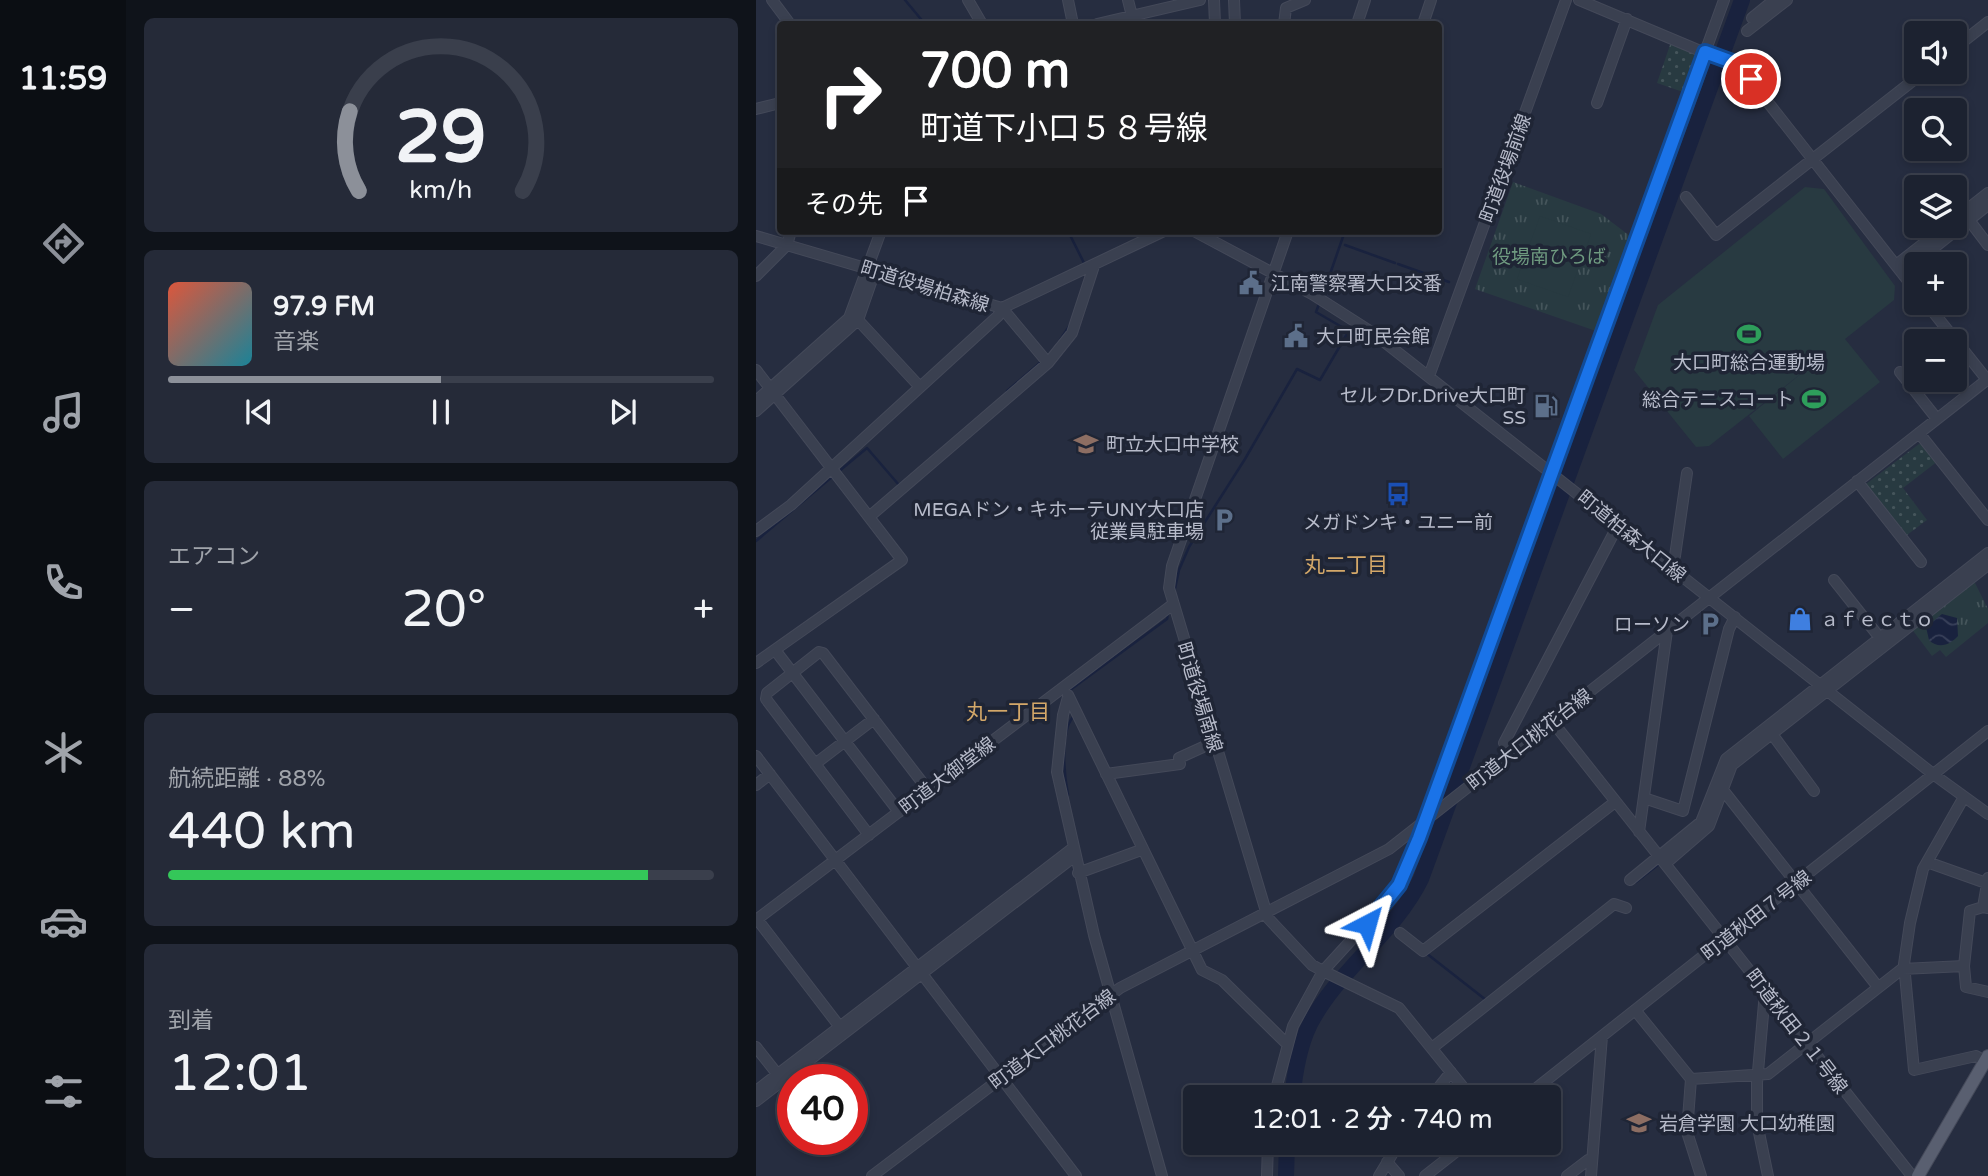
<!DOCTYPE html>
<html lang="ja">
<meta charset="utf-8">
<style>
body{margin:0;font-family:"Varela Round","Noto Sans JP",sans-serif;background:#252a38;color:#f1f3f6;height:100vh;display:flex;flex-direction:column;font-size:26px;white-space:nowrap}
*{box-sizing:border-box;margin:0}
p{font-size:23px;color:#a0a4ab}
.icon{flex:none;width:38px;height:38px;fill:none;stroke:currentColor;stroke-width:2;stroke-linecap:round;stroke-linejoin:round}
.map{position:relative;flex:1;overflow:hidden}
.panel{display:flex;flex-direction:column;gap:18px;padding:18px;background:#0f131a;width:630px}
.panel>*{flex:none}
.top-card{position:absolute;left:21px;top:21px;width:665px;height:214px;border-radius:7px;box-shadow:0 4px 10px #0003,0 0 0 2px #3a3f4c;background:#202124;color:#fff;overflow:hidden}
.buttons{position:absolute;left:1148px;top:21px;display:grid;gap:14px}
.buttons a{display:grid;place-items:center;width:63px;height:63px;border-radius:7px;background:#1c2230;box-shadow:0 4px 10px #0003,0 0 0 2px #3a3f4c;font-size:35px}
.speed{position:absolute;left:21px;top:1064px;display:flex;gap:14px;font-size:35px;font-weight:700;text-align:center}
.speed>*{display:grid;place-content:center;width:91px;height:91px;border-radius:50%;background:#1c2230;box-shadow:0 4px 10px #0003,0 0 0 2px #3a3f4c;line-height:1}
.speed .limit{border:10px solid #d22;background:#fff;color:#111}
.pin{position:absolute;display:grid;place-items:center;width:60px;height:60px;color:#fff;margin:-30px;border:4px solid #fff;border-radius:50%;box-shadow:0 2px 7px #0007}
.me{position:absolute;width:77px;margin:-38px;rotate:39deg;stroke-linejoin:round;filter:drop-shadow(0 0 5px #0008)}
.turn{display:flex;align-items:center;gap:24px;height:147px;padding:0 28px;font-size:32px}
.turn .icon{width:91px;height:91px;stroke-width:2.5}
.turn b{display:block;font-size:49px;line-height:60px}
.then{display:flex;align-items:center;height:66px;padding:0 28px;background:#0003;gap:14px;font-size:26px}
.big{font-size:52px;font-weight:600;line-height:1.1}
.panel .card{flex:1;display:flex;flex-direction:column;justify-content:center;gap:10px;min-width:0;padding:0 24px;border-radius:10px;background:#252a38}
.panel .dial{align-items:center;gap:0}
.dial svg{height:182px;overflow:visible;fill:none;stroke:#3a3f4c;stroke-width:7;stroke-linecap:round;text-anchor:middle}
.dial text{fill:#f1f3f6;stroke:none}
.song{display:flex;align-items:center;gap:21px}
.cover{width:84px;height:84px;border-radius:10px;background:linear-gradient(135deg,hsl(10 70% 55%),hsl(190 70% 35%))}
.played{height:7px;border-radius:4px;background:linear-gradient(90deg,#8c9099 50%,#3a3f4c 50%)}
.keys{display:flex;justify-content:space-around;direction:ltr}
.heat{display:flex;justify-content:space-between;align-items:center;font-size:38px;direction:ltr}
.charge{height:10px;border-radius:5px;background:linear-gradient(90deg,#34c759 88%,#3a3f4c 0)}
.trip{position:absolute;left:427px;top:1085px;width:378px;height:70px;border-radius:7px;background:#1c2230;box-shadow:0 4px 10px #0003,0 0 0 2px #3a3f4c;font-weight:600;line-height:70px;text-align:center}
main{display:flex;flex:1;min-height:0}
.menu{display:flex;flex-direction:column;width:126px;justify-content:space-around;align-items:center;background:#0b0e13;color:#a0a4ab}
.menu .icon{width:49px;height:49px}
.menu .on{color:#8c9099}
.menu b{font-size:32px;color:#f1f3f6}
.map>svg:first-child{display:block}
</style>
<main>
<nav class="menu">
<b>11:59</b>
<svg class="icon on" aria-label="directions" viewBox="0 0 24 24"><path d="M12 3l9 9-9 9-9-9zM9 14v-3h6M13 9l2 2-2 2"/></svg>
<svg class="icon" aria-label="music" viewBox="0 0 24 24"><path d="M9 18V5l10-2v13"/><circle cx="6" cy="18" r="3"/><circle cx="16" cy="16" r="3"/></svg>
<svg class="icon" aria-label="phone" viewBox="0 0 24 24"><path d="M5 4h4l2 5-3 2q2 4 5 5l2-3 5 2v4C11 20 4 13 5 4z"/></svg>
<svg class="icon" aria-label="climate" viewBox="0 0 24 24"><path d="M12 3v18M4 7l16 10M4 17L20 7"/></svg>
<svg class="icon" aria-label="car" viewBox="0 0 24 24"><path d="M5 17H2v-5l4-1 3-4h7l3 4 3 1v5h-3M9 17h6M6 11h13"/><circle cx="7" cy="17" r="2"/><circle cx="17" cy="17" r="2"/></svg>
<svg class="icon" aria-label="filters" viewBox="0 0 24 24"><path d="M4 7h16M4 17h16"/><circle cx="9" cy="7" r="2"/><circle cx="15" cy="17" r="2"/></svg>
</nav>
<section class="panel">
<div class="card dial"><svg viewBox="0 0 100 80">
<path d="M14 69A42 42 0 1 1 86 69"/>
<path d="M14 69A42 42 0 0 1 10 34" stroke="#8c9099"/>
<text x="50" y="56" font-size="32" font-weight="700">29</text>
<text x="50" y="72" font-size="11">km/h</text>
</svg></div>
<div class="card">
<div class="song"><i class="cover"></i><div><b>97.9 FM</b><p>音楽</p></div></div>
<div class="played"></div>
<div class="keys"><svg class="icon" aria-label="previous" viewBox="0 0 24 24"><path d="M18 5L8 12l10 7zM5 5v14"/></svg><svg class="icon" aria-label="pause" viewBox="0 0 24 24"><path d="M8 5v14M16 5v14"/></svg><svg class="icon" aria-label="next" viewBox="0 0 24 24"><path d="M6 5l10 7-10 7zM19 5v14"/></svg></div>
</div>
<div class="card"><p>エアコン</p>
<div class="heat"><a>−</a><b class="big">20°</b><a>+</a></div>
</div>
<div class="card"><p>航続距離 · 88%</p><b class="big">440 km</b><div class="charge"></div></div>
<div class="card"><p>到着</p><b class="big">12:01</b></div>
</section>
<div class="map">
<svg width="1232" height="1176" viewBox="0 0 1232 1176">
<defs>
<pattern id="grass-dots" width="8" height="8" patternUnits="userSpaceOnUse" patternTransform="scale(1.75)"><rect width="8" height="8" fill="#283a41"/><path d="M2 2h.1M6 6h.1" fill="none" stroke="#45555b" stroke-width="1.8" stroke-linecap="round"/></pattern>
<pattern id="park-tufts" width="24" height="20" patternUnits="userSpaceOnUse" patternTransform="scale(1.75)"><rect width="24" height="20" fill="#283a41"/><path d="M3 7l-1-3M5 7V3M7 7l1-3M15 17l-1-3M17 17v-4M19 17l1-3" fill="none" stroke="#45555b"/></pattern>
<pattern id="water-waves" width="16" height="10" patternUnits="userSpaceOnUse" patternTransform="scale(1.75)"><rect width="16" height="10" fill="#19223e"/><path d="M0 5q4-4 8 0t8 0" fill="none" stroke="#384059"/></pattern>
</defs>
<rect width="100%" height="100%" fill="#262d40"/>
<path fill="url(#grass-dots)" d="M 915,42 L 938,51 L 940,55 L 927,92 L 901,83 Z
M 1163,444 L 1168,445 L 1182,461 L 1147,488 L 1171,520 L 1151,535 L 1110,484 Z"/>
<path fill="url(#park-tufts)" d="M 757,182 L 845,214 L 874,236 L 840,331 L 719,289 Z
M 1217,579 L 1232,609 L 1232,623 L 1190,657 L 1184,650 L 1176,656 L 1155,628 Z"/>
<path fill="#283a41" d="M 1049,187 L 1068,189 L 1139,286 L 1138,300 L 1089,339 L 1124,382 L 1027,459 L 993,416 L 1052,368 L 953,446 L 940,447 L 878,370 L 902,305 Z
M 784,216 L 835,234 L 812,297 L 761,279 Z"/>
<path fill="url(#water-waves)" d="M 1186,614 L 1201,618 L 1202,636 C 1195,644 1183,650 1173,640 L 1170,627 Z"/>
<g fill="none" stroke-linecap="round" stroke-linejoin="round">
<path stroke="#19223e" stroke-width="2.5" d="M 149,0 L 169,24
M 312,231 L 329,265
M 589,245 L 639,263
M 642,264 L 693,282
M 566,297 L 589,231
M 302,343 L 314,325
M 251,391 L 286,361
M 82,472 L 111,448 L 143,485
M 0,541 L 77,476
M 418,593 L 423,570 L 433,547 L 489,459 L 541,369 L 564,380 L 591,334 L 591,330 L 560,312 L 563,304
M 316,694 L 314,690 L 411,619 L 412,613
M 312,795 C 308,775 304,732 317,717
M 880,882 L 903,864
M 670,953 L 730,1000"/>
<path stroke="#19223e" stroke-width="16" d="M 536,1097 C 539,1074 543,1046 554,1024 C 582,970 638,934 665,879 L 986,0
M 530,1176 L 531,1143"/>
<g stroke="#444959" stroke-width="12">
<path id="minor" d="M 16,0 L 34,24
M 212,0 L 226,24
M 312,0 L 317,24
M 372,0 L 376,16
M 458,0 L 459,24
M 478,0 L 479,24
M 823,0 L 985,68 L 1160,291
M 996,18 L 1018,0
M 341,24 L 444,0
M 528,24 L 530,8 L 549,0
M 601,24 L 609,0
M 667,24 L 675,0
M 991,31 L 1031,0
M 1199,48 L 1232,22
M 841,103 L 871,19
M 0,109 L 24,103
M 930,197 L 960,235 L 1168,72
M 1199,219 L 1232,193
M 1213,220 L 1232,245
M 438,231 L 556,294 L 617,333 L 1177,774 L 1232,814
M 0,236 L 246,308 L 408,231
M 1140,265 L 1190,226
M 1146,273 L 1232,205
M 0,276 L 31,245 L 35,231
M 1170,303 L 1232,381
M 102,320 L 164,387
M 0,370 L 146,560 L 0,663
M 1144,372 L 1181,419
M 673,376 L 810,0
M 0,401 L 93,318 L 125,231
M 0,411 L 102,320 L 119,271
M 1163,433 L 1232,520
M 1101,481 L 1165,562
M 113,517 L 292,363 L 316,333 L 338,266
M 0,531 L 35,505 L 242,316 L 246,308 L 292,363
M 912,565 L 919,556 L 931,473
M 1078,580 L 1124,638
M 19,650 L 143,812
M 312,695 L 446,970 L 466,980 L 531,1044
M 312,697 L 307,715 L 301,772 L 338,935 L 406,1176
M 796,721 L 1156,1176
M 1016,734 L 1058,791
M 748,743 L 862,525
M 0,756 L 320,1176
M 59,764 L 118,719
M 350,774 L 424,764 L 423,758 L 458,742
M 0,785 L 14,774
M 967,790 L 1122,987
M 1208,797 L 1167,869 L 1154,923 L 1148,964 L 1158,1070 L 1220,1056 L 1229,1061
M 888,798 L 927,811 L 973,629 L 979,617
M 883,832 L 911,631
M 113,835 L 10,699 L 11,693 L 63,652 L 67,653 L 172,790
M 1171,862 L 1230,883
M 909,864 L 953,826 L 976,765 L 1232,565
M 322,873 L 385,850
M 1232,878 L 1227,907 L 1232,908
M 874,880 L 945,822 L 970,759 L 1232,553
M 1227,907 L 1214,911 L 1208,966 L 1210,987 L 1232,992
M 1,919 L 87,1031
M 0,920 L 416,605
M 644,933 L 667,951 L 859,802
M 1009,992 L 1001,1083 L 1001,1123 L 1012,1176
M 879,1010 L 935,1079 L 931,1132 L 945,1176
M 0,1047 L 26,1080
M 676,1048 L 858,904 L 870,908
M 935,1079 L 1012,1074 L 1146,969 L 1208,966
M 0,1091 L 317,848
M 518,1097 L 537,1026 L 567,971 L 556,965 L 512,918 L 413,588 L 416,566 L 532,231
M 675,1097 L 695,1072
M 715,1097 L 643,1008 L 567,971 L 630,902 L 653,866 L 968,0
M 769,1097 L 1232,731
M 0,1101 L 319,856
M 631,1162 L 643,1176
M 116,1176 L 364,988 L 633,849 L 1232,379
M 511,1176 L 512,1143
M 623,1176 L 643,1143
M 669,1176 L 711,1143
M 811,1176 L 832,1160 L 836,1160
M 835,1176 L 846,1036"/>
</g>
<g stroke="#444959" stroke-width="14">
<path id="major" d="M 1162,1176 L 1232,1056"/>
</g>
<use href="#minor" stroke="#3a4050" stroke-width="10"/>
<use href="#major" stroke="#595f70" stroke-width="12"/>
</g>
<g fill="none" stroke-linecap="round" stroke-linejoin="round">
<g stroke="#114b97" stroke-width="18">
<path id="route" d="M 611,924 L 643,885 L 663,838 L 949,52 L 979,63 L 995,79"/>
</g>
<use href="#route" stroke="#1a73e8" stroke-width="12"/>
</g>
<defs>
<g id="civic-bare" transform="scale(1.89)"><path d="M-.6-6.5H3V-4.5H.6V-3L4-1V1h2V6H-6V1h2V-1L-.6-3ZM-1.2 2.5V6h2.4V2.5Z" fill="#5c6f8a" stroke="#1f2535" stroke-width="2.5" paint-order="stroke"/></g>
<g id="stadium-bare" transform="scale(1.89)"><path d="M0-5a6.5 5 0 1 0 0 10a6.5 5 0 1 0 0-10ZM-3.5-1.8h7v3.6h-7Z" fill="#2e9e5b" stroke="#1f2535" stroke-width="2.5" paint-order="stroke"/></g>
<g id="fuel-bare" transform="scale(1.89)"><path d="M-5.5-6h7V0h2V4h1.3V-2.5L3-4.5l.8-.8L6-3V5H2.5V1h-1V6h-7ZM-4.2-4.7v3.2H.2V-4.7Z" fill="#5c6f8a" stroke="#1f2535" stroke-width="2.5" paint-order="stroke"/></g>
<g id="school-bare" transform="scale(1.89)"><path d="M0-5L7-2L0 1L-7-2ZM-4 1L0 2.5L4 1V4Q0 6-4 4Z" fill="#8d6e63" stroke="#1f2535" stroke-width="2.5" paint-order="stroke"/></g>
<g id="bus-bare" transform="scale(1.89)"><path d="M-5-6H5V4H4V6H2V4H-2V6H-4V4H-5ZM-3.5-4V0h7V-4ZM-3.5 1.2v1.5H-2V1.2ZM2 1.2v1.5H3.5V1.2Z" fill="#1a4fb4" stroke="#1f2535" stroke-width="2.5" paint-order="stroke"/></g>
<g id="parking-bare" transform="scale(1.89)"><path d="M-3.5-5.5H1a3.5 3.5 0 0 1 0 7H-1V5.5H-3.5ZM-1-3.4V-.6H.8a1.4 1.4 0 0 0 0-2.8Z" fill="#5c6f8a" stroke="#1f2535" stroke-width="2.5" paint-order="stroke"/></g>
<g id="shop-bare" transform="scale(1.89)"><path d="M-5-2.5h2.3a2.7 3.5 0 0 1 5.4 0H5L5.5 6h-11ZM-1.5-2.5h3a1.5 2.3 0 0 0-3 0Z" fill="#3f7fe0" stroke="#1f2535" stroke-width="2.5" paint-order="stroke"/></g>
</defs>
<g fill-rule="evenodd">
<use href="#civic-bare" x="495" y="283"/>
<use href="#stadium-bare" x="993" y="334"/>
<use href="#civic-bare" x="540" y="336"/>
<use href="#stadium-bare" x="1058" y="399"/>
<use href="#fuel-bare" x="790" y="406"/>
<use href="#school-bare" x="330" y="444"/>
<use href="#bus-bare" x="642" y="494"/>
<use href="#parking-bare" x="468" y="520"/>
<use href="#shop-bare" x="1044" y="619"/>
<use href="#parking-bare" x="954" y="624"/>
<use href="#school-bare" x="883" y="1123"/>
</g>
<g text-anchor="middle" stroke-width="7" stroke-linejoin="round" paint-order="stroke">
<g font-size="19" fill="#b7bbca" stroke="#1f2535">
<text transform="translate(749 168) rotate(-70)" y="7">町道役場前線</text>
<text transform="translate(169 286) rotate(17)" y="7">町道役場柏森線</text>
<text transform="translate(876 536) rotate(39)" y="7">町道柏森大口線</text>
<text transform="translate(444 697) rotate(73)" y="7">町道役場南線</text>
<text transform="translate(773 739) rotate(-38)" y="7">町道大口桃花台線</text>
<text transform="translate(191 775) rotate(-37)" y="7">町道大御堂線</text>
<text transform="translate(1000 915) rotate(-38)" y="7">町道秋田７号線</text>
<text transform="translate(1041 1031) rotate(52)" y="7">町道秋田２１号線</text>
<text transform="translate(296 1039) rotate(-37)" y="7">町道大口桃花台線</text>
</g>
<g font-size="19" fill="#6f9b80" stroke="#1f2535">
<text x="793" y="263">役場南ひろば</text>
</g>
<g font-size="19" fill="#b7bbca" stroke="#1f2535" text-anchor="start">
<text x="515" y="290">江南警察署大口交番</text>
<text x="560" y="343">大口町民会館</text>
<text x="993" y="369" text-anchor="middle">大口町総合運動場</text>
<text x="770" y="402" text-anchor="end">セルフDr.Drive大口町<tspan x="770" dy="22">SS</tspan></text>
<text x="1038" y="406" text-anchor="end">総合テニスコート</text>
<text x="350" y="451">町立大口中学校</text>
<text x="448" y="516" text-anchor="end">MEGAドン・キホーテUNY大口店<tspan x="448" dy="22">従業員駐車場</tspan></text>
<text x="642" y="529" text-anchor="middle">メガドンキ・ユニー前</text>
<text x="1064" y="626">ａｆｅｃｔｏ</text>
<text x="934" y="631" text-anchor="end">ローソン</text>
<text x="903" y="1130">岩倉学園 大口幼稚園</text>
</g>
<g font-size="21" fill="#d4a869" stroke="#1f2535">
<text x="590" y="572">丸二丁目</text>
<text x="252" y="719">丸一丁目</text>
</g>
</g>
</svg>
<div class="buttons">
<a><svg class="icon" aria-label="sound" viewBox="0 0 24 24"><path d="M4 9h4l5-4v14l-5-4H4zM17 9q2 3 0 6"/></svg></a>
<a><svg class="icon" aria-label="search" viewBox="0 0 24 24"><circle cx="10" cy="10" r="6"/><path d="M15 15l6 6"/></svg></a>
<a><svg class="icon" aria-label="layers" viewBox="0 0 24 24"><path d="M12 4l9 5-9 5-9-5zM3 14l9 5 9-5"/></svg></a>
<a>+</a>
<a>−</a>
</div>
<div class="speed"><div class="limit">40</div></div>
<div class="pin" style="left:995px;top:79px;background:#d93025"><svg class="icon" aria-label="arrive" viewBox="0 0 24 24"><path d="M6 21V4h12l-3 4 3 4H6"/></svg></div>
<svg class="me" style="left:611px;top:924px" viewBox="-20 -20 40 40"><path d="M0-17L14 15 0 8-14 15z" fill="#1a73e8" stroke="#fff" stroke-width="4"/></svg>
<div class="trip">12:01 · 2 分 · 740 m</div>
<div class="top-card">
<div class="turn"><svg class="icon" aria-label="right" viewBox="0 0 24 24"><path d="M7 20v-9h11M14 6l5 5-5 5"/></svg><div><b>700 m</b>町道下小口５８号線</div></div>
<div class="then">その先<svg class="icon" aria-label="arrive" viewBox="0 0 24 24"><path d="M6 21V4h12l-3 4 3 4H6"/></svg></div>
</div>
</div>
</main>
